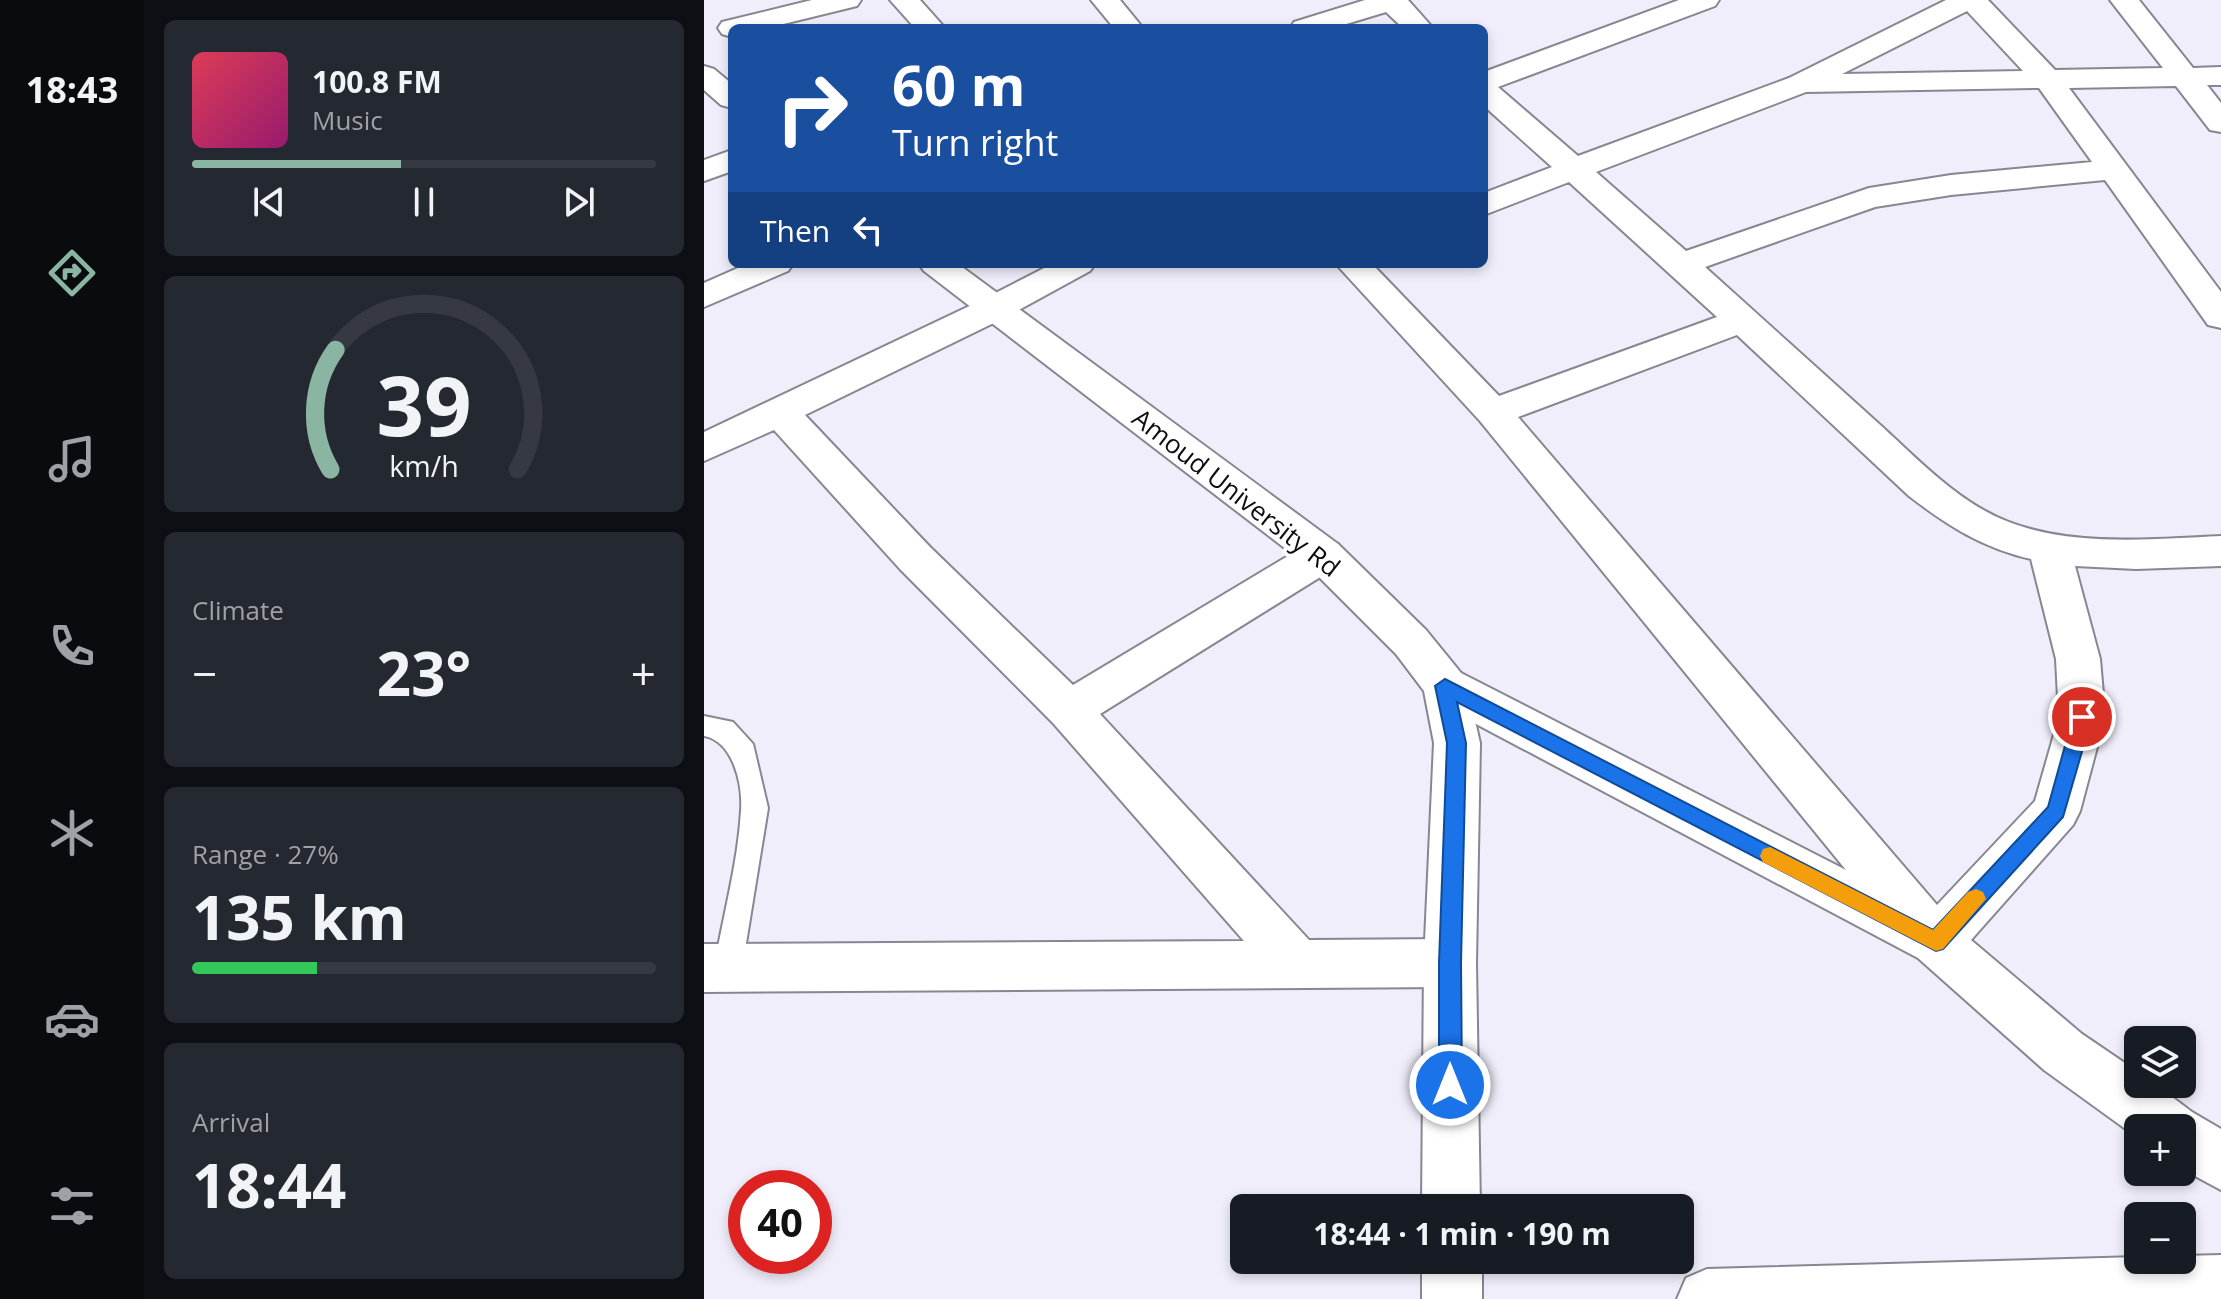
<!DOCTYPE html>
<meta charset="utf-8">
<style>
body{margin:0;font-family:"Open Sans",sans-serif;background:#242831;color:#f1f3f6;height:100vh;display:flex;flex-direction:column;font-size:30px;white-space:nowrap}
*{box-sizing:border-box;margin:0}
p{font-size:26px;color:#9ea1a6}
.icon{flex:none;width:44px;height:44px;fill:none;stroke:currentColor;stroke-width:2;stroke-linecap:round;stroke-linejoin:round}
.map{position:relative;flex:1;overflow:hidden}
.sheet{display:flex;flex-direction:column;gap:20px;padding:20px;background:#0d0f14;width:560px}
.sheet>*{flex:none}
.top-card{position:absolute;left:24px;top:24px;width:760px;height:244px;border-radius:12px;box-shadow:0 4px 12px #0003;background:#1a4fa0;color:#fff;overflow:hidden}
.controls{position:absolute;left:1420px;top:1026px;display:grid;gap:16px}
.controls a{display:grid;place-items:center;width:72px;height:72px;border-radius:12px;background:#171b24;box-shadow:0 4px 12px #0003;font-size:40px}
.speed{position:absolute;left:24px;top:1170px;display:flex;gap:16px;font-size:40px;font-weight:700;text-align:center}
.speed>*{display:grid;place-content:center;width:104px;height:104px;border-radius:50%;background:#171b24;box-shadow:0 4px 12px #0003;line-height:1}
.speed .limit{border:12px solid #d22;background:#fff;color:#111}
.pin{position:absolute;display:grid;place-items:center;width:68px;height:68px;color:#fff;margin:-34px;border:4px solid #fff;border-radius:50%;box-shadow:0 2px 8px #0007}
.me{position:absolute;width:88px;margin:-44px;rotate:0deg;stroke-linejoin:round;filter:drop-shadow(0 0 6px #0008)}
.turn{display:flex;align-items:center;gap:28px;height:168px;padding:0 32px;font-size:36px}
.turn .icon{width:104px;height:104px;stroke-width:2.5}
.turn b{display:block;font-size:56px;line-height:68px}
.then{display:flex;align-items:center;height:76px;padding:0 32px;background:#0003;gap:16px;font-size:30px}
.big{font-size:60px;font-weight:700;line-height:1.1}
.sheet .tile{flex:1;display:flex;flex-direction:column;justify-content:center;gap:12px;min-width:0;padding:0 28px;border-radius:12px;background:#242831}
.sheet .dial{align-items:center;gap:0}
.dial svg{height:208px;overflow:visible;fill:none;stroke:#363941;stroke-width:7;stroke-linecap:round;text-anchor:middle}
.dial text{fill:#f1f3f6;stroke:none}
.song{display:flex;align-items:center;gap:24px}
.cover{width:96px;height:96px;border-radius:12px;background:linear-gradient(135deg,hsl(350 70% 55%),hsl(320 70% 35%))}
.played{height:8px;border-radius:4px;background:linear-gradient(90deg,#8ab5a3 45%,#363941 45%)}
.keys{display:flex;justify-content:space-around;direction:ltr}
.heat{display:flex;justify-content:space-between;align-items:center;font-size:44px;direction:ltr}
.charge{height:12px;border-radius:6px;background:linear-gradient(90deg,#34c759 27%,#363941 0)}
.trip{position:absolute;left:526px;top:1194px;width:464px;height:80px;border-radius:12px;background:#171b24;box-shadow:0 4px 12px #0003;font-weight:700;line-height:80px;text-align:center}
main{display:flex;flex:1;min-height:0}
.menu{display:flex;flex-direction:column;width:144px;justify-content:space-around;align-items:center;background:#090b0e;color:#9ea1a6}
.menu .icon{width:56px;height:56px}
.menu .current{color:#8ab5a3}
.menu b{font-size:36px;color:#f1f3f6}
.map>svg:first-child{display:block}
</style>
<main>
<nav class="menu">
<b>18:43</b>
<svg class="icon current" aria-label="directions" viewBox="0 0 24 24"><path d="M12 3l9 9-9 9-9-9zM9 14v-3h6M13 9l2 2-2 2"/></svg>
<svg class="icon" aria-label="music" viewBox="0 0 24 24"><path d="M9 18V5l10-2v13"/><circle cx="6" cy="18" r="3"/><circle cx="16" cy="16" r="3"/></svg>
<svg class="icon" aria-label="phone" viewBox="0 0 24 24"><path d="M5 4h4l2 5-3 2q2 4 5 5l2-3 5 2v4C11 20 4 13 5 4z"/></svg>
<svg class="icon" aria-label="climate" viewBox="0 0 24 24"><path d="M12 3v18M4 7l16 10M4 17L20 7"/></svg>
<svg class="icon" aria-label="car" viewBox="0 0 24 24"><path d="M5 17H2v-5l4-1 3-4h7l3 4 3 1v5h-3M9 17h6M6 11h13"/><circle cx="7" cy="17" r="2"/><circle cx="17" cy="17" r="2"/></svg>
<svg class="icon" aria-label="filters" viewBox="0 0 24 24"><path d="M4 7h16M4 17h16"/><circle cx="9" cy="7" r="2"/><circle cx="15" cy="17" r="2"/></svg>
</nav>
<section class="sheet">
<div class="tile">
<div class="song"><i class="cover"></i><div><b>100.8 FM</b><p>Music</p></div></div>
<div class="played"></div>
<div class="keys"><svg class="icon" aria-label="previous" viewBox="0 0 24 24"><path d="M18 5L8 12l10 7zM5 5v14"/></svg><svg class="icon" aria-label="pause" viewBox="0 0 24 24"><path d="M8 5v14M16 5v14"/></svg><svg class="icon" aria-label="next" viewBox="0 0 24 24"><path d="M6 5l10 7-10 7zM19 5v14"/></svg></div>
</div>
<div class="tile dial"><svg viewBox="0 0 100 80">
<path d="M14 69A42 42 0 1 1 86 69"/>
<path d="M14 69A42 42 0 0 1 16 23" stroke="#8ab5a3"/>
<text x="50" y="56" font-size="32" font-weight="700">39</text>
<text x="50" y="72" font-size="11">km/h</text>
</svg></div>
<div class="tile"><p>Climate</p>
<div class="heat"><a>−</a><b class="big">23°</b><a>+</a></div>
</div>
<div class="tile"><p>Range · 27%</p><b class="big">135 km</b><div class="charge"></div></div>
<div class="tile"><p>Arrival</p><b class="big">18:44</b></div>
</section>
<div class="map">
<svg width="1517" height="1299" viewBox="0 0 1517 1299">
<rect width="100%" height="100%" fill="#efeefa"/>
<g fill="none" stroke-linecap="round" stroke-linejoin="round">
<g stroke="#878691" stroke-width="4">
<path id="service" d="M 0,716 L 29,722 L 49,744 L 64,808 L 38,968 L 34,977 L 24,981 L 14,977 L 10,968 C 19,917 34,862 37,811 C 39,784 29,741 0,736 Z"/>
</g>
<g stroke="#878691" stroke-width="4">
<path id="minor" d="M 108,0 L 157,0 L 153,6 L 63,28 L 28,28 L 28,37 L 18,34 L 14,28 L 18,22 Z
M 186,0 L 216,0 L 241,28 L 211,28 Z
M 387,0 L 416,0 L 439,28 L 410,28 Z
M 661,0 L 704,0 L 729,28 L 699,28 L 682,12 L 629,28 L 586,28 L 590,22 Z
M 975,0 L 1015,0 L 1011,6 L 794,87 L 874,156 L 1085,78 L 1242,0 L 1284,0 L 1351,70 L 1459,68 L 1406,0 L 1435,0 L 1489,68 L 1517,67 L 1517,85 L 1503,85 L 1517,103 L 1517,132 L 1506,130 L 1472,86 L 1365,88 L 1517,292 L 1517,328 L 1504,325 L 1401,180 L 1247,195 L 1171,207 L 1001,267 C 1059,319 1116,371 1174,423 C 1213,458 1254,503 1305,522 C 1370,547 1449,539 1517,536 L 1517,566 L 1432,569 L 1371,566 L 1396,659 L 1401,717 L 1376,811 L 1369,825 L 1267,940 L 1378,1034 L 1434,1072 L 1434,1084 L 1451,1084 L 1488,1112 L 1517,1129 L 1517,1190 L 1478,1169 L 1478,1128 L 1434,1128 L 1434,1138 L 1340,1070 L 1214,958 L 725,699 L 719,686 L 725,673 L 741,668 L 757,673 L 1142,870 L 776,421 L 632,264 L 668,264 L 795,396 L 1013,317 L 865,182 L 780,215 L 780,193 L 848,167 L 780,106 L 780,72 ZM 1263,11 L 1319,71 L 1138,74 ZM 1335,88 L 1388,162 L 1247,175 L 1165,188 L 982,251 L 892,172 L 1102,92 ZM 1033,335 L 1205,496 C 1244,526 1279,548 1327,559 L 1352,659 L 1355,717 L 1331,801 L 1233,905 L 814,417 Z
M 28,150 L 28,171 L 0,181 L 0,160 Z
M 43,264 L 89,264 L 84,271 L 0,307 L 0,283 Z
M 348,264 L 391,264 L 386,271 L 302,317 L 101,415 L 226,547 L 369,685 L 604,544 L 619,540 L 634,544 L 640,555 L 634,566 L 396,714 L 605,940 L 746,939 L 764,946 L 772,963 L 764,980 L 746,987 L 0,992 L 0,944 L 540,941 L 349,723 L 196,569 L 70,430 L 0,461 L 0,432 L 276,301 Z
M 1517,1255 L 1517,1299 L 973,1299 L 982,1278 L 1003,1269 L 1434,1257 L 1434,1260 L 1478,1260 L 1478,1256 Z"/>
</g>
<g stroke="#878691" stroke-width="4">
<path id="tertiary" d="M 0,66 L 10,69 L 28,84 L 28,108 L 17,105 L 0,90 Z
M 215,264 L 254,264 L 634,544 L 722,630 L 757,673 L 763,686 L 776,743 L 772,963 L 776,1208 L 718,1208 L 720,963 L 730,743 L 720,691 L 692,654 L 604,566 L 220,271 Z
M 718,1260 L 778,1260 L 778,1299 L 718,1299 Z"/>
</g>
<use href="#service" fill="#fff" fill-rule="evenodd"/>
<use href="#minor" fill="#fff" fill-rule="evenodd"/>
<use href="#tertiary" fill="#fff" fill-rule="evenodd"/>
</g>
<path fill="#1a73e8" stroke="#114b97" stroke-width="2" d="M 741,679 L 1229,930 L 1344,807 L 1369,717 L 1372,711 L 1385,711 L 1388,717 L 1359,817 L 1239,949 L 1232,951 L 753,702 L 762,743 L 757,963 L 758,1085 L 754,1093 L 746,1096 L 738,1093 L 735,1085 L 735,963 L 743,743 L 731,686 Z"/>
<path fill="#f59e0b" d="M 1066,847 L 1229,930 L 1264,892 L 1272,889 L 1279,892 L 1282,899 L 1239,949 L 1232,951 L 1059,862 L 1056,856 L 1059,849 Z"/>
<g text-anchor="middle" stroke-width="8" stroke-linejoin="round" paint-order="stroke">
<g font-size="26" fill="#0e0e12" stroke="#fff">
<text transform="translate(532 493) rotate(38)" y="9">Amoud University Rd</text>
</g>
</g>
</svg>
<div class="controls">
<a><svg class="icon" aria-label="layers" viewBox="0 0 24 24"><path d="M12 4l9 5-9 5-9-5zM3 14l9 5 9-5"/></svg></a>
<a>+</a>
<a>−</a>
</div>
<div class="speed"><div class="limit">40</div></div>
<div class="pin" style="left:1378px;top:717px;background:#d93025"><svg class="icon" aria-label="arrive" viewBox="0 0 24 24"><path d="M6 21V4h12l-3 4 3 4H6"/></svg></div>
<svg class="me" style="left:746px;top:1085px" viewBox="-20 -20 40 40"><circle r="17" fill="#1a73e8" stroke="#fff" stroke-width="3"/><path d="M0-11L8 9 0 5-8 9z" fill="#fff"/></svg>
<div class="trip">18:44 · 1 min · 190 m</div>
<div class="top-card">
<div class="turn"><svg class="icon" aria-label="right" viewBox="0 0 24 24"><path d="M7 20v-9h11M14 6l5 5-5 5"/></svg><div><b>60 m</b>Turn right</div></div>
<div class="then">Then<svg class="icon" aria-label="left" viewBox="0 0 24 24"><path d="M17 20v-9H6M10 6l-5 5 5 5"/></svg></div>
</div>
</div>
</main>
